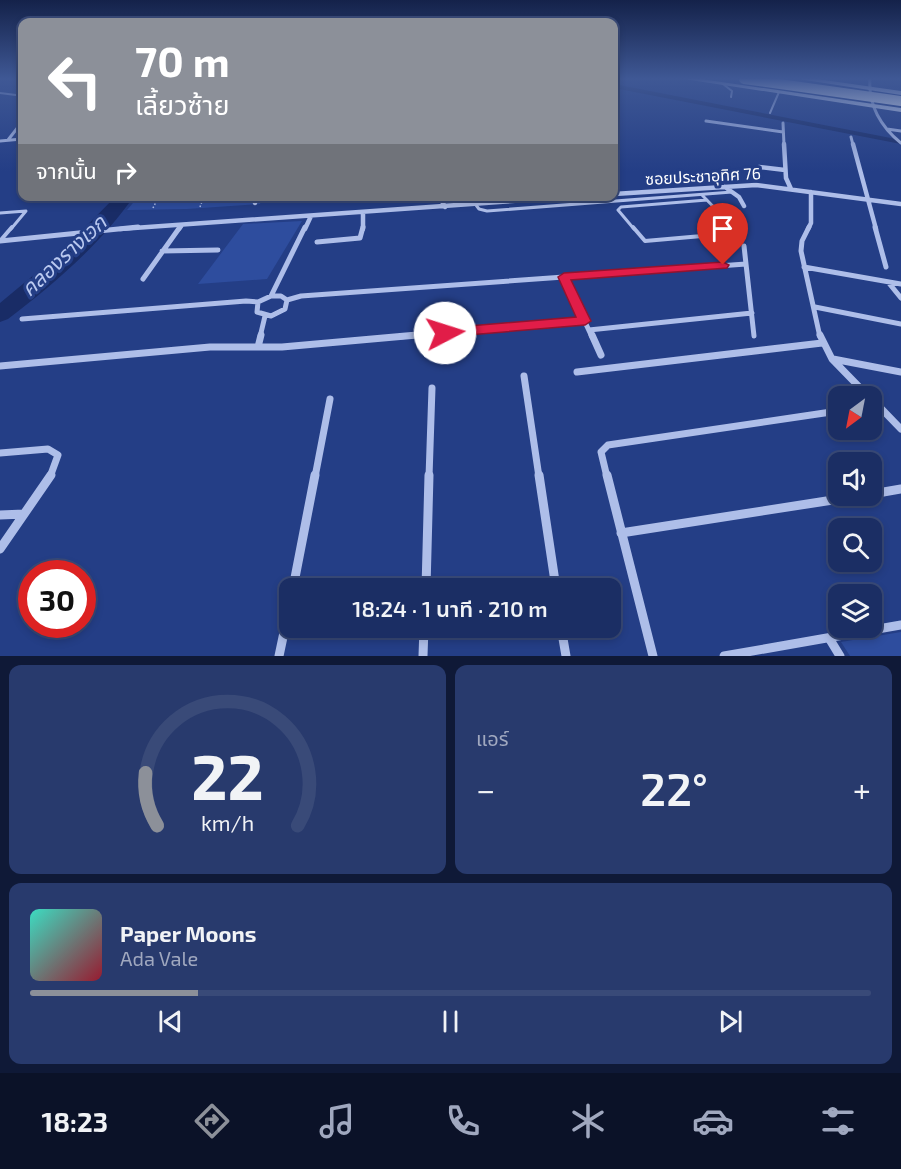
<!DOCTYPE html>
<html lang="th">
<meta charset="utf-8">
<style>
body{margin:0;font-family:"Exo 2","Noto Sans Thai",sans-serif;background:#283a6d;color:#f1f3f6;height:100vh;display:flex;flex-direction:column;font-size:22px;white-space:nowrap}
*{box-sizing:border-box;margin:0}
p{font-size:20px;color:#a0a8bf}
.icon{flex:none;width:33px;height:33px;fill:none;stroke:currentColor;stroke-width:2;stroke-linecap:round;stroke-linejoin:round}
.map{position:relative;height:656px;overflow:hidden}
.sheet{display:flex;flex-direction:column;gap:9px;padding:9px;background:#0f1937;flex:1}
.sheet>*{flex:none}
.guide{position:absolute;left:18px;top:18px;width:600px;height:183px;border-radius:12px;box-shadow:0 3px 9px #0003,0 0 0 2px #394a78;background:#8c9099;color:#fff;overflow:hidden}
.needle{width:39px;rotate:212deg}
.tools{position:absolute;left:828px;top:386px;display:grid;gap:12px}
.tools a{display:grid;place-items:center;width:54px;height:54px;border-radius:12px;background:#1b2e64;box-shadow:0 3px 9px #0003,0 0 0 2px #394a78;font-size:30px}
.speed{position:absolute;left:18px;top:560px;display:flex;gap:12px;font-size:30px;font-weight:700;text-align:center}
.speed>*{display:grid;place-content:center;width:78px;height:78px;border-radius:50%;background:#1b2e64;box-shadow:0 3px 9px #0003,0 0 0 2px #394a78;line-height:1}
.speed .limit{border:9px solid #d22;background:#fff;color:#111}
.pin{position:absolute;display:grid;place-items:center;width:51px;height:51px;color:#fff;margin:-62px -26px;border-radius:50% 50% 50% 0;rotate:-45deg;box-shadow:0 0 6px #0007}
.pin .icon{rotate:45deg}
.me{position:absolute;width:66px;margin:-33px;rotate:85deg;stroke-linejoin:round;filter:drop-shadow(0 0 4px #0008)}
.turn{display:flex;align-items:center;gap:21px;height:126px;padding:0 18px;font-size:27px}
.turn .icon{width:78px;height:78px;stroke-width:2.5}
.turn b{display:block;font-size:42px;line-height:51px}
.then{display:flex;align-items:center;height:57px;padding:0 18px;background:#0003;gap:12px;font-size:22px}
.big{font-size:45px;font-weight:600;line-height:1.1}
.sheet .card{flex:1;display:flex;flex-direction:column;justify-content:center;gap:9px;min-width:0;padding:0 21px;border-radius:12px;background:#283a6d}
.sheet .dial{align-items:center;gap:0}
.dial svg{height:156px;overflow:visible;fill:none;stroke:#394a78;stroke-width:7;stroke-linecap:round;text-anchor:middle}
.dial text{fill:#f1f3f6;stroke:none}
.song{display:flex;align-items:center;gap:18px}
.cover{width:72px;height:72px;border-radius:9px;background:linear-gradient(135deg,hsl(170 70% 55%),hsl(350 70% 35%))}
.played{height:6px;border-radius:3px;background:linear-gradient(90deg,#8c9099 20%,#394a78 20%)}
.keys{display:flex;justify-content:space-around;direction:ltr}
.heat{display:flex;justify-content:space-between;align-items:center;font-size:33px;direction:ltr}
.sheet .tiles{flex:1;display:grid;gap:9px;grid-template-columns:1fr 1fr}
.card:last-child{grid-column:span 2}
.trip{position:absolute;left:279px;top:578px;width:342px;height:60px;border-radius:12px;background:#1b2e64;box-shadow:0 3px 9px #0003,0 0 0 2px #394a78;font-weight:600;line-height:60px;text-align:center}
.tab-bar{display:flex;height:96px;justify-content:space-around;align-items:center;background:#0b1228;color:#a0a8bf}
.tab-bar .icon{width:42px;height:42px}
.tab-bar .selected{color:#8c9099}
.tab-bar b{font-size:27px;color:#f1f3f6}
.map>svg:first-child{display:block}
</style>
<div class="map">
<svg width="901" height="656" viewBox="0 0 901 656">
<rect width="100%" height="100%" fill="#243e86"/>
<path fill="#2e4d9e" d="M 138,197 L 262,197 L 260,204 L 187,209 L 127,210 Z
M 302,221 L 267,279 L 198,284 L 243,224 Z
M 901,632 L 901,656 L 850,656 L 841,642 Z"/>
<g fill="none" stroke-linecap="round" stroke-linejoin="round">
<path fill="#192c66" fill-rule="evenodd" d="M 614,84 L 901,140 L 901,144 L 614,88 Z"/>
<path fill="#192c66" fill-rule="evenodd" d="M 116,196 L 134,196 C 101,244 54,284 8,319 L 0,322 L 0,303 L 59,254 Z"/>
<path stroke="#aebee9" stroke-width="1.5" stroke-dasharray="1.5 2" stroke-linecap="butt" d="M 200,207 L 204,196
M 153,208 L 159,196"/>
<path stroke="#aebee9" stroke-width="2" d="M 723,84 L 732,91 L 731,97
M 0,93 L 16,95
M 770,113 L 779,92"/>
<path stroke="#aebee9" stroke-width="3" d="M 702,195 L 735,229
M 476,205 L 479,209 L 487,211 L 732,192
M 0,213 L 26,211 L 11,229
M 634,229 L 618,210 L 621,207 L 707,200"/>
<path stroke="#aebee9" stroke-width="4" d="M 633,227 L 645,241 L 736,233 L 735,227
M 0,241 L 12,227"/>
<path stroke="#aebee9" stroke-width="3" d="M 870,79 C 868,105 881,127 901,143
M 706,121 L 783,132
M 783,123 L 784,145
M 887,129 L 901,131
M 851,137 L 853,145
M 8,140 L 22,122
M 0,141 L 22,139"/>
<path stroke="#aebee9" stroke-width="4.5" d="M 784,144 L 786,178 L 791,189
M 853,144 L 876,229
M 759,167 L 785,170
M 725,187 L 739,197 L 744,206
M 614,194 L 756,185 L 901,204
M 307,196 L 307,200
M 439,196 L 445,207
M 255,203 L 256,196
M 363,212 L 363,229
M 120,229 L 583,196
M 179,229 L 182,225
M 305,229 L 311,216
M 808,229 L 811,223 L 811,192"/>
<path stroke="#aebee9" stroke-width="5" d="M 809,227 L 802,241 L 801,251 L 820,337
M 875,227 L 886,267
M 0,241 L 138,227
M 317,242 L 360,238 L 363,227
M 744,246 L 754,336
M 162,251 L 218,250
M 804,267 L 901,284
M 564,277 L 592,337
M 143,279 L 180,227
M 888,282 L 901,298
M 271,296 L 305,227
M 271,296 L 281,296 L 287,300 L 285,309 L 271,316 L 257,312 L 258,302 Z
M 287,300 L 301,296 L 746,264
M 815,307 L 901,324
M 22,319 L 246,301 L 258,302
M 589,330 L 752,313
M 260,337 L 265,316
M 399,337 L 585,321"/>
<path stroke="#aebee9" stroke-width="7" d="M 592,335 L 601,355
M 820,335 L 832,359 L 868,396
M 258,347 L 261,335
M 833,359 L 901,372
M 0,366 L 210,347 L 282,347 L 417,335
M 577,372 L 822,343
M 524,376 L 539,477
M 872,399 L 901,429
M 0,453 L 48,449 L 58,455 L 50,477
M 315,477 L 330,399
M 429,477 L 432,388
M 607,477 L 601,452 L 608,445 L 838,411"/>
<path stroke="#aebee9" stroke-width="9" d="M 539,475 L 556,588
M 607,475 L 653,656
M 872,494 L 901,489
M 0,515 L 24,514
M 621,533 L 865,495
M 0,549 L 51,475
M 293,588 L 315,475
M 426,588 L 429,475
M 561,627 L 566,656
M 829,638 L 840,656
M 279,656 L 290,604
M 423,656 L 424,627
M 724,656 L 901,625"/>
<path fill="#d9e1f7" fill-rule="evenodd" d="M 684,79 L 701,79 L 901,108 L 901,112 Z
M 799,79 L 817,79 L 901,91 L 901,95 Z"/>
<path stroke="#fff" stroke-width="10" d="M 744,79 L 901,101"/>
</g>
<linearGradient id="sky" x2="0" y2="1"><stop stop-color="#14224a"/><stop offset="0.46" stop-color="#3f5895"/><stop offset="1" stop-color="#3f5895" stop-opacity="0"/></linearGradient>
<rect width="901" height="171" fill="url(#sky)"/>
<path fill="#e11d48" stroke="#92132f" stroke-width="1.5" d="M 723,262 L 729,265 L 727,268 L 571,280 L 591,321 L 585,325 L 445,337 L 438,333 L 445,328 L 576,317 L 558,277 L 564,273 Z"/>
<g text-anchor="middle" stroke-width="6" stroke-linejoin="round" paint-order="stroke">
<g font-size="16" fill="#fff" stroke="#243e86">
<text transform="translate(703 176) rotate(-3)" y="6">ซอยประชาอุทิศ 76</text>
</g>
<g font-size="21" font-style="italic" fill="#bac9f0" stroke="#243e86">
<text transform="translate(64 256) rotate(-43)" y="7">คลองรางเวก</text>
</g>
</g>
</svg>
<div class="tools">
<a><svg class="needle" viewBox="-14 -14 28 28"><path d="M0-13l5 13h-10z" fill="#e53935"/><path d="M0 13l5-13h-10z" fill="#a0a8bf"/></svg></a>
<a><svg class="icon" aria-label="sound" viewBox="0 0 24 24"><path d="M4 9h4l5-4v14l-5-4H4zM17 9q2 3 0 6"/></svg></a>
<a><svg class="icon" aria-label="search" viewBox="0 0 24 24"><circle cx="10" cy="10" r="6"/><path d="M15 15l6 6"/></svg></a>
<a><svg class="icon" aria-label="layers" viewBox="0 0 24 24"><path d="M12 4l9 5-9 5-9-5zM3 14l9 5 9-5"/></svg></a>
</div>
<div class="speed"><div class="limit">30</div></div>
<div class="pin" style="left:723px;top:265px;background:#d93025"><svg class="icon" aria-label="arrive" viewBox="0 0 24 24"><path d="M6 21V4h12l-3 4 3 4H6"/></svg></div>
<svg class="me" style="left:445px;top:333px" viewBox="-20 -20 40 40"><circle r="19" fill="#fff"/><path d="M0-13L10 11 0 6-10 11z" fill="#e11d48"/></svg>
<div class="trip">18:24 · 1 นาที · 210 m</div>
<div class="guide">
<div class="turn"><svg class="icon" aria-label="left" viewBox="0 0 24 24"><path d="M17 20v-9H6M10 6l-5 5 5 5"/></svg><div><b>70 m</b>เลี้ยวซ้าย</div></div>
<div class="then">จากนั้น<svg class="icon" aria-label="right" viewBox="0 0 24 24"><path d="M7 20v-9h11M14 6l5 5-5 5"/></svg></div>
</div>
</div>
<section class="sheet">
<div class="tiles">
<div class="card dial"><svg viewBox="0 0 100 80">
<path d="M14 69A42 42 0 1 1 86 69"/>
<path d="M14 69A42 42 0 0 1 8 42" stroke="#8c9099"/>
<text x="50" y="56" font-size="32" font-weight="700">22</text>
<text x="50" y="72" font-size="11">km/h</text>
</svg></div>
<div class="card"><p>แอร์</p>
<div class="heat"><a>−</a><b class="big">22°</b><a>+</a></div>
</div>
<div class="card">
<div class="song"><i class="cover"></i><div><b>Paper Moons</b><p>Ada Vale</p></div></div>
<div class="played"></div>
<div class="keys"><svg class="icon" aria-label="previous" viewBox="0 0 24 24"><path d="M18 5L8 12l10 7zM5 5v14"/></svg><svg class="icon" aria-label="pause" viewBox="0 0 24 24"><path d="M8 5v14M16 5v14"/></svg><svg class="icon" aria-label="next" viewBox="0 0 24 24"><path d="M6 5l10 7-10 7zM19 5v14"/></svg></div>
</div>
</div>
</section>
<nav class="tab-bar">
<b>18:23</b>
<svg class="icon selected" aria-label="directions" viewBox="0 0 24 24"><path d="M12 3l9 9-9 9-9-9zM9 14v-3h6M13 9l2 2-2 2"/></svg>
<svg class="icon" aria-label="music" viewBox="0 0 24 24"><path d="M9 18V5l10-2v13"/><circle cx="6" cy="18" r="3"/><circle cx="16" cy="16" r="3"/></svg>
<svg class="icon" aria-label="phone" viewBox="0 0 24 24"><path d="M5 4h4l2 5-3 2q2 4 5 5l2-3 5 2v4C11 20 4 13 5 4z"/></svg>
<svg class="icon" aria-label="climate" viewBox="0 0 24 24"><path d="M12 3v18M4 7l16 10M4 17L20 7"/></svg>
<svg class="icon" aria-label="car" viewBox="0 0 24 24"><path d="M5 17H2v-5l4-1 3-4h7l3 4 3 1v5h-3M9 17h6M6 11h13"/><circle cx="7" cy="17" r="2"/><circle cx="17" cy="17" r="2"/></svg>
<svg class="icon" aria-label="filters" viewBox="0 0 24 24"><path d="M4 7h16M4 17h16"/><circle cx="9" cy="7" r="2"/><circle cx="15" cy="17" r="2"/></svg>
</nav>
